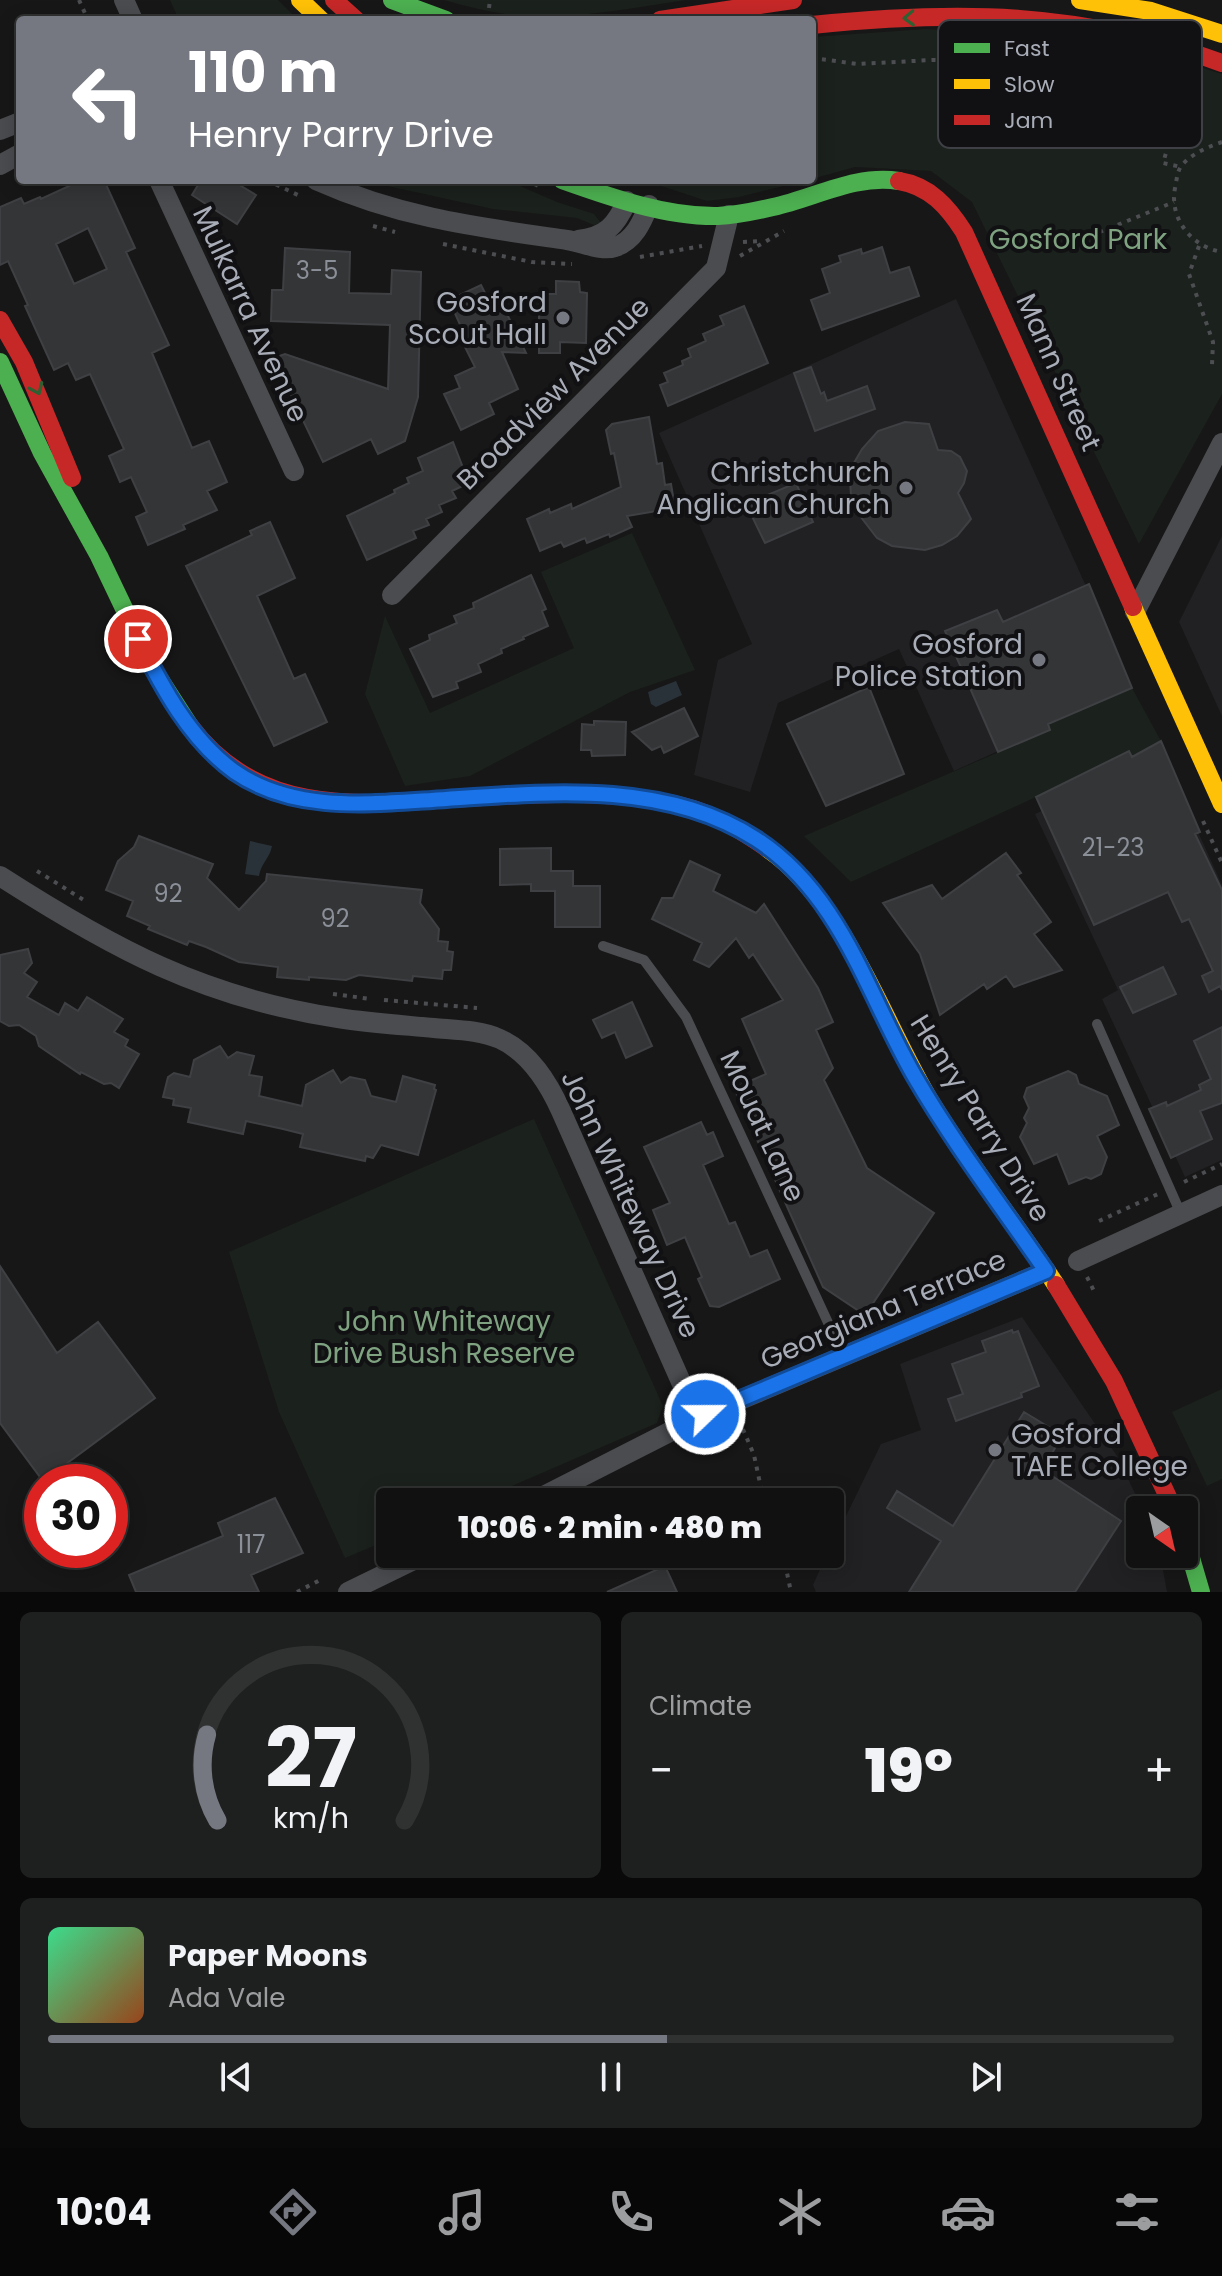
<!DOCTYPE html>
<meta charset="utf-8">
<style>
body{margin:0;font-family:Poppins,sans-serif;background:#1e1f1f;color:#f1f3f6;height:100vh;display:flex;flex-direction:column;font-size:30px;white-space:nowrap}
*{box-sizing:border-box;margin:0}
p{font-size:26px;color:#9c9d9f}
.icon{flex:none;width:44px;height:44px;fill:none;stroke:currentColor;stroke-width:2;stroke-linecap:round;stroke-linejoin:round}
.map{position:relative;height:1592px;overflow:hidden}
.details{display:flex;flex-direction:column;gap:20px;padding:20px;background:#090909;flex:1}
.details>*{flex:none}
.top-card{position:absolute;left:16px;top:16px;width:800px;height:168px;border-radius:8px;box-shadow:0 4px 20px #0003,0 0 0 2px #303131;background:#757880;color:#fff;overflow:hidden}
.needle{width:52px;rotate:146deg}
.fabs{position:absolute;left:1126px;top:1496px;display:grid;gap:16px}
.fabs a{display:grid;place-items:center;width:72px;height:72px;border-radius:8px;background:#111;box-shadow:0 4px 20px #0003,0 0 0 2px #303131;font-size:40px}
.speed{position:absolute;left:24px;top:1464px;display:flex;gap:16px;font-size:40px;font-weight:700;text-align:center}
.speed>*{display:grid;place-content:center;width:104px;height:104px;border-radius:50%;background:#111;box-shadow:0 4px 20px #0003,0 0 0 2px #303131;line-height:1}
.speed .limit{border:12px solid #d22;background:#fff;color:#111}
.pin{position:absolute;display:grid;place-items:center;width:68px;height:68px;color:#fff;margin:-34px;border:4px solid #fff;border-radius:50%;box-shadow:0 2px 8px #0007}
.me{position:absolute;width:88px;margin:-44px;rotate:68deg;stroke-linejoin:round;filter:drop-shadow(0 0 6px #0008)}
.turn{display:flex;align-items:center;gap:28px;height:168px;padding:0 40px;font-size:36px}
.turn .icon{width:104px;height:104px;stroke-width:2.5}
.turn b{display:block;font-size:56px;line-height:68px}
.big{font-size:60px;font-weight:800;line-height:1.1}
.details .card{flex:1;display:flex;flex-direction:column;justify-content:center;gap:12px;min-width:0;padding:0 28px;border-radius:12px;background:#1e1f1f}
.details .dial{align-items:center;gap:0}
.dial svg{height:208px;overflow:visible;fill:none;stroke:#303131;stroke-width:7;stroke-linecap:round;text-anchor:middle}
.dial text{fill:#f1f3f6;stroke:none}
.song{display:flex;align-items:center;gap:24px}
.cover{width:96px;height:96px;border-radius:12px;background:linear-gradient(135deg,hsl(150 70% 55%),hsl(20 70% 35%))}
.played{height:8px;border-radius:4px;background:linear-gradient(90deg,#757880 55%,#303131 55%)}
.keys{display:flex;justify-content:space-around;direction:ltr}
.heat{display:flex;justify-content:space-between;align-items:center;font-size:44px;direction:ltr}
.details .tiles{flex:1;display:grid;gap:20px;grid-template-columns:1fr 1fr}
.card:last-child{grid-column:span 2}
.trip{position:absolute;left:376px;top:1488px;width:468px;height:80px;border-radius:8px;background:#111;box-shadow:0 4px 20px #0003,0 0 0 2px #303131;font-weight:800;line-height:80px;text-align:center}
.tab-bar{display:flex;height:128px;justify-content:space-around;align-items:center;background:#070707;color:#9c9d9f}
.tab-bar .icon{width:56px;height:56px}
.tab-bar .active{color:#757880}
.tab-bar b{font-size:36px;color:#f1f3f6}
.map>svg:first-child{display:block}
</style>
<div class="map">
<svg width="1222" height="1592" viewBox="0 0 1222 1592">
<rect width="100%" height="100%" fill="#171717"/>
<path fill="#212124" d="M 956,299 L 1133,690 L 954,771 L 899,649 L 778,703 L 750,792 L 694,775 L 718,660 L 752,644 L 659,433 Z
M 1222,536 L 1222,716 L 1179,622 Z
M 1164,757 L 1222,885 L 1222,1160 L 1185,1177 L 1102,999 L 1118,990 L 1035,814 Z
M 1022,1317 L 1117,1456 L 1143,1510 L 1140,1510 L 1140,1554 L 1160,1554 L 1167,1592 L 816,1592 L 813,1585 L 827,1554 L 830,1554 L 830,1549 L 881,1444 L 921,1430 L 900,1364 Z"/>
<path fill="#1b211c" d="M 170,0 L 278,0 L 298,20 L 179,20 Z
M 444,0 L 686,0 C 639,7 591,16 543,17 C 509,17 476,9 444,0 Z
M 926,29 L 1118,42 L 1222,74 L 1222,394 L 1139,544 L 972,202 L 931,171 L 855,167 L 812,179 L 812,37 Z
M 372,180 L 506,180 L 557,202 L 594,214 L 601,223 L 594,225 L 577,218 L 493,209 L 383,185 Z
M 643,180 L 808,180 L 739,197 L 707,201 Z
M 632,533 L 695,670 L 630,692 L 470,776 L 405,786 L 365,694 L 385,616 L 430,713 L 574,648 L 541,572 Z
M 1132,688 L 1161,741 L 1132,757 L 1128,751 L 1036,797 L 851,882 L 804,836 L 1050,730 L 1048,724 Z
M 534,1119 L 663,1406 L 657,1423 L 475,1502 L 390,1502 L 390,1539 L 345,1558 L 279,1412 L 229,1252 Z
M 1222,1389 L 1222,1479 L 1207,1486 L 1172,1412 Z"/>
<path fill="#2a3239" d="M 676,681 L 682,695 L 656,707 L 651,704 L 648,692 Z
M 250,841 L 272,846 C 270,858 261,863 259,876 L 245,874 Z"/>
<path fill="#343537" stroke="#3f4043" stroke-width="2" fill-rule="evenodd" d="M 82,180 L 104,180 L 135,248 L 126,252 L 169,345 L 152,353 L 192,448 L 209,441 L 227,482 L 207,491 L 217,510 L 183,525 L 185,529 L 148,545 L 136,517 L 147,512 L 131,477 L 120,482 L 109,456 L 124,449 L 90,374 L 76,380 L 68,363 L 54,370 L 25,306 L 28,305 L 8,261 L 0,265 L 0,207 L 21,198 L 24,204 L 40,197 L 41,199 ZM 88,228 L 107,269 L 74,284 L 56,244 Z
M 201,180 L 231,180 L 256,195 L 237,224 L 192,195 Z
M 882,247 L 890,273 L 909,267 L 919,296 L 822,330 L 811,300 L 830,293 L 822,269 L 841,262 L 839,256 L 861,249 L 862,254 Z
M 285,248 L 350,252 L 349,293 L 391,294 L 392,270 L 421,272 L 418,397 L 405,441 L 378,454 L 371,439 L 323,462 L 273,358 L 285,354 L 388,389 L 390,325 L 271,321 L 272,290 L 283,290 Z
M 556,281 L 579,282 L 580,292 L 587,293 L 586,343 L 560,342 L 560,353 L 539,353 L 539,294 L 556,294 Z
M 481,285 L 496,315 L 505,310 L 526,353 L 502,352 L 518,389 L 489,403 L 494,414 L 461,430 L 444,394 L 460,388 L 455,376 L 475,367 L 457,331 L 462,329 L 449,300 Z
M 744,306 L 768,363 L 668,406 L 660,385 L 668,382 L 664,373 L 683,365 L 682,361 L 691,357 L 688,349 L 706,341 L 703,334 L 724,325 L 720,316 Z
M 811,367 L 821,394 L 824,392 L 827,401 L 867,386 L 875,409 L 815,431 L 794,373 Z
M 649,417 L 657,464 L 662,463 L 665,485 L 671,484 L 675,508 L 627,516 L 632,527 L 610,537 L 609,534 L 587,543 L 585,538 L 564,547 L 561,542 L 540,551 L 527,519 L 549,509 L 550,513 L 571,504 L 572,509 L 621,487 L 614,453 L 611,454 L 606,430 L 612,424 Z
M 905,422 L 929,424 L 938,450 L 951,451 L 960,457 L 967,471 L 964,483 L 958,493 L 971,519 L 957,536 L 942,545 L 925,550 L 892,546 L 877,538 L 857,512 L 851,496 L 850,479 L 854,463 L 862,449 L 878,431 Z
M 453,442 L 469,483 L 452,491 L 456,498 L 439,505 L 442,512 L 426,519 L 429,525 L 413,531 L 416,538 L 367,560 L 347,516 L 395,493 L 394,490 L 409,483 L 407,478 L 423,471 L 418,458 Z
M 796,483 L 813,522 L 765,543 L 746,504 Z
M 270,522 L 295,578 L 257,596 L 294,679 L 305,674 L 327,722 L 274,746 L 186,566 L 252,535 L 250,531 Z
M 531,575 L 546,609 L 542,611 L 548,626 L 523,637 L 524,639 L 501,649 L 502,653 L 478,664 L 481,672 L 456,682 L 458,688 L 433,697 L 410,649 L 430,640 L 429,635 L 457,623 L 454,616 L 474,608 L 473,603 Z
M 1089,584 L 1132,688 L 1048,724 L 1050,730 L 998,752 L 945,631 L 997,610 L 1003,622 Z
M 869,687 L 904,774 L 826,806 L 787,724 Z
M 684,708 L 698,736 L 664,753 L 661,746 L 652,750 L 632,732 Z
M 594,721 L 626,722 L 625,755 L 592,756 L 591,750 L 581,750 L 582,724 L 594,725 Z
M 1161,741 L 1200,832 L 1195,834 L 1222,890 L 1222,990 L 1220,986 L 1209,992 L 1202,976 L 1213,971 L 1189,919 L 1182,922 L 1168,892 L 1094,925 L 1036,797 L 1129,751 L 1132,757 Z
M 139,836 L 213,864 L 207,878 L 239,910 L 266,881 L 267,874 L 422,890 L 420,903 L 439,929 L 438,941 L 448,942 L 447,951 L 453,952 L 451,970 L 443,970 L 442,979 L 413,976 L 412,981 L 359,975 L 346,980 L 309,977 L 309,980 L 277,977 L 278,967 L 239,962 L 206,947 L 189,941 L 187,945 L 148,929 L 150,926 L 127,916 L 133,901 L 106,890 L 118,861 L 134,847 Z
M 551,848 L 551,871 L 573,871 L 573,886 L 600,886 L 600,927 L 555,927 L 555,891 L 531,891 L 531,884 L 500,885 L 500,849 Z
M 1006,853 L 1021,873 L 1017,875 L 1051,922 L 1034,934 L 1062,970 L 1014,987 L 1006,976 L 987,989 L 984,984 L 940,1015 L 920,954 L 883,903 L 932,885 L 942,899 Z
M 690,861 L 720,875 L 713,891 L 756,913 L 764,904 L 818,988 L 833,1022 L 816,1030 L 833,1068 L 824,1080 L 867,1168 L 934,1213 L 865,1315 L 823,1287 L 734,1088 L 766,1074 L 742,1019 L 783,1000 L 753,954 L 749,958 L 736,938 L 709,967 L 694,960 L 702,943 L 652,919 L 662,898 L 673,898 Z
M 28,949 L 32,963 L 24,973 L 37,982 L 27,997 L 59,1015 L 65,1003 L 78,1011 L 87,997 L 123,1019 L 114,1032 L 128,1040 L 125,1046 L 139,1054 L 119,1088 L 111,1083 L 104,1084 L 81,1072 L 80,1074 L 39,1046 L 36,1036 L 19,1025 L 9,1026 L 0,1021 L 0,955 Z
M 1163,967 L 1176,994 L 1133,1013 L 1120,987 Z
M 632,1002 L 652,1046 L 626,1058 L 615,1032 L 602,1038 L 593,1020 Z
M 1222,1027 L 1222,1103 L 1200,1111 L 1212,1139 L 1171,1158 L 1149,1109 L 1166,1102 L 1167,1106 L 1201,1090 L 1199,1085 L 1211,1079 L 1194,1041 Z
M 220,1046 L 228,1058 L 237,1052 L 254,1056 L 249,1075 L 262,1077 L 259,1096 L 302,1106 L 306,1085 L 333,1070 L 341,1083 L 350,1077 L 365,1080 L 371,1096 L 396,1102 L 403,1076 L 435,1085 L 434,1089 L 436,1090 L 418,1155 L 381,1145 L 373,1158 L 366,1156 L 365,1161 L 300,1147 L 303,1134 L 283,1129 L 246,1121 L 243,1134 L 188,1122 L 191,1108 L 173,1105 L 174,1099 L 163,1097 L 168,1077 L 174,1073 L 190,1077 L 194,1060 Z
M 1068,1071 L 1076,1075 L 1079,1084 L 1107,1096 L 1119,1125 L 1097,1136 L 1107,1157 L 1101,1174 L 1091,1179 L 1086,1177 L 1069,1184 L 1057,1154 L 1034,1164 L 1020,1137 L 1027,1123 L 1024,1118 L 1029,1108 L 1024,1097 L 1027,1088 Z
M 701,1122 L 707,1135 L 713,1132 L 723,1156 L 703,1165 L 729,1224 L 735,1222 L 750,1257 L 767,1250 L 780,1279 L 719,1307 L 710,1306 L 698,1279 L 702,1277 L 685,1237 L 667,1245 L 653,1210 L 670,1203 L 644,1147 Z
M 0,1266 L 57,1353 L 98,1322 L 155,1398 L 43,1481 L 0,1423 Z
M 1012,1330 L 1013,1333 L 1018,1331 L 1039,1386 L 1021,1393 L 1022,1397 L 956,1421 L 948,1399 L 963,1394 L 952,1364 L 986,1352 L 982,1341 Z
M 1024,1412 L 1062,1435 L 1043,1470 L 1121,1521 L 1075,1592 L 909,1592 L 941,1541 L 887,1508 L 897,1491 L 953,1526 Z
M 275,1498 L 303,1553 L 251,1575 L 259,1592 L 136,1592 L 129,1575 L 223,1536 L 218,1523 Z
M 665,1566 L 677,1592 L 607,1592 Z"/>
<g fill="none" stroke-linecap="round" stroke-linejoin="round">
<path stroke="#4d4e52" stroke-width="4" stroke-dasharray="4 6" stroke-linecap="butt" d="M 79,0 L 88,20
M 489,8 L 490,0
M 812,58 L 858,64 L 932,60 L 1048,64 L 1092,70
M 1138,89 L 1142,114 L 1154,139 L 1169,143 L 1163,163 L 1181,167
M 1222,142 C 1208,147 1193,153 1183,164 C 1177,170 1177,179 1175,188 C 1169,219 1192,247 1222,252
M 267,180 L 302,197
M 525,180 L 541,187
M 373,226 L 395,232
M 1090,236 L 1174,202
M 743,242 L 762,241
M 443,244 L 532,262 L 572,264
M 1199,246 L 1189,274 L 1213,342 L 1212,365
M 740,256 L 784,231
M 640,257 L 702,246
M 1203,821 L 1222,863
M 37,871 L 87,902
M 333,994 L 371,999
M 384,1000 L 477,1008
M 1184,1182 L 1222,1164
M 1099,1221 L 1158,1194
M 1087,1277 L 1094,1291 L 1091,1292
M 739,1420 L 754,1455 L 764,1502
M 783,1554 L 791,1592
M 297,1592 L 320,1580"/>
<path stroke="#4b4c50" stroke-width="10" d="M 1091,36 L 1108,71 L 1135,75 L 1160,47
M 603,946 L 644,960 L 686,1017 L 844,1357
M 1097,1024 L 1181,1214"/>
<path stroke="#4b4c50" stroke-width="20" d="M 124,0 L 133,20
M 0,130 L 20,122
M 0,165 L 20,154
M 159,180 L 294,471
M 316,180 C 401,218 477,227 567,240 C 582,242 601,252 615,247 C 634,241 642,222 649,205
M 578,240 C 606,237 616,225 627,201
M 392,595 L 716,268 L 729,215
M 1135,612 L 1222,443
M 0,876 C 112,948 204,998 338,1018 C 370,1023 402,1025 434,1028 C 456,1030 480,1030 500,1039 C 530,1053 548,1082 561,1111 L 697,1418 L 532,1502
M 1078,1261 L 1222,1195
M 697,1418 L 1046,1271
M 348,1592 L 426,1554"/>
<path stroke="#4caf50" stroke-width="18" d="M 392,0 L 446,20
M 562,180 C 610,197 666,217 718,216 C 736,215 756,211 773,207 C 815,198 855,174 899,181
M 0,362 L 42,453 L 99,556 L 152,667 L 190,726
M 1184,1534 L 1201,1592"/>
<path stroke="#ffc107" stroke-width="18" d="M 300,0 L 321,20
M 1080,0 L 1151,11 L 1222,34
M 1133,607 L 1222,804
M 768,849 C 845,902 884,1025 932,1104 C 970,1166 1016,1224 1056,1285"/>
<path stroke="#c62828" stroke-width="18" d="M 334,0 L 356,20
M 660,20 L 793,0
M 812,25 C 959,10 1082,11 1222,63
M 899,181 C 930,186 948,207 964,232 L 1133,607
M 0,320 L 24,362 L 72,478
M 190,726 C 263,824 376,803 482,797 C 548,793 617,790 682,806 C 714,814 741,830 768,849
M 1056,1285 L 1114,1381 L 1174,1510"/>
</g>
<defs><path id="oneway-chevron" d="M-2-3.5L2.5 0L-2 3.5" fill="none" stroke-width="1.6" stroke-linecap="round" stroke-linejoin="round" transform="scale(2)"/></defs>
<g stroke="#2e6032">
<use href="#oneway-chevron" transform="translate(909 18) rotate(178)"/>
<use href="#oneway-chevron" transform="translate(37 389) rotate(66)"/>
</g>
<g fill="none" stroke-linecap="round" stroke-linejoin="round">
<g stroke="#114b97" stroke-width="20">
<path id="route" d="M 138,639 C 162,687 190,740 235,772 C 293,812 367,804 432,800 C 539,793 662,778 756,839 C 841,894 867,994 915,1077 C 954,1144 1002,1207 1046,1271 L 705,1414"/>
</g>
<use href="#route" stroke="#1a73e8" stroke-width="14"/>
</g>
<g fill="#757880" stroke="#111113" stroke-width="3">
<circle cx="563" cy="318" r="8"/>
<circle cx="906" cy="488" r="8"/>
<circle cx="1039" cy="660" r="8"/>
<circle cx="995" cy="1450" r="8"/>
</g>
<g text-anchor="middle" stroke-width="8" stroke-linejoin="round" paint-order="stroke">
<g font-size="24" fill="#8b8f98">
<text x="317" y="279">3-5</text>
<text x="1113" y="856">21-23</text>
<text x="168" y="902">92</text>
<text x="335" y="927">92</text>
<text x="251" y="1553">117</text>
</g>
<g font-size="28" fill="#7fa381" stroke="#111113">
<text x="1078" y="249">Gosford Park</text>
<text x="444" y="1331">John Whiteway<tspan x="444" dy="32">Drive Bush Reserve</tspan></text>
</g>
<g font-size="28" fill="#a8adb8" stroke="#111113" text-anchor="end">
<text x="547" y="312">Gosford<tspan x="547" dy="32">Scout Hall</tspan></text>
<text x="890" y="482">Christchurch<tspan x="890" dy="32">Anglican Church</tspan></text>
<text x="1023" y="654">Gosford<tspan x="1023" dy="32">Police Station</tspan></text>
<text x="1011" y="1444" text-anchor="start">Gosford<tspan x="1011" dy="32">TAFE College</tspan></text>
</g>
<g font-size="28" fill="#a8adb8" stroke="#111113">
<text transform="translate(251 314) rotate(65)" y="10">Mulkarra Avenue</text>
<text transform="translate(1059 372) rotate(66)" y="10">Mann Street</text>
<text transform="translate(553 393) rotate(-45)" y="10">Broadview Avenue</text>
<text transform="translate(981 1118) rotate(58)" y="10">Henry Parry Drive</text>
<text transform="translate(763 1126) rotate(65)" y="10">Mouat Lane</text>
<text transform="translate(631 1204) rotate(65)" y="10">John Whiteway Drive</text>
<text transform="translate(883 1309) rotate(-23)" y="10">Georgiana Terrace</text>
</g>
</g>
<rect x="938" y="20" width="264" height="128" rx="12" fill="#111113" stroke="#3e4045" stroke-width="2"/>
<rect x="954" y="43" width="36" height="10" fill="#4caf50"/>
<rect x="954" y="79" width="36" height="10" fill="#ffc107"/>
<rect x="954" y="115" width="36" height="10" fill="#c62828"/>
<g font-size="22" fill="#a8adb8">
<text x="1004" y="56">Fast</text>
<text x="1004" y="92">Slow</text>
<text x="1004" y="128">Jam</text>
</g>
</svg>
<div class="fabs">
<a><svg class="needle" viewBox="-14 -14 28 28"><path d="M0-13l5 13h-10z" fill="#e53935"/><path d="M0 13l5-13h-10z" fill="#9c9d9f"/></svg></a>
</div>
<div class="speed"><div class="limit">30</div></div>
<div class="pin" style="left:138px;top:639px;background:#d93025"><svg class="icon" aria-label="arrive" viewBox="0 0 24 24"><path d="M6 21V4h12l-3 4 3 4H6"/></svg></div>
<svg class="me" style="left:705px;top:1414px" viewBox="-20 -20 40 40"><circle r="17" fill="#1a73e8" stroke="#fff" stroke-width="3"/><path d="M0-11L8 9 0 5-8 9z" fill="#fff"/></svg>
<div class="trip">10:06 · 2 min · 480 m</div>
<div class="top-card">
<div class="turn"><svg class="icon" aria-label="left" viewBox="0 0 24 24"><path d="M17 20v-9H6M10 6l-5 5 5 5"/></svg><div><b>110 m</b>Henry Parry Drive</div></div>
</div>
</div>
<section class="details">
<div class="tiles">
<div class="card dial"><svg viewBox="0 0 100 80">
<path d="M14 69A42 42 0 1 1 86 69"/>
<path d="M14 69A42 42 0 0 1 10 36" stroke="#757880"/>
<text x="50" y="56" font-size="32" font-weight="700">27</text>
<text x="50" y="72" font-size="11">km/h</text>
</svg></div>
<div class="card"><p>Climate</p>
<div class="heat"><a>−</a><b class="big">19°</b><a>+</a></div>
</div>
<div class="card">
<div class="song"><i class="cover"></i><div><b>Paper Moons</b><p>Ada Vale</p></div></div>
<div class="played"></div>
<div class="keys"><svg class="icon" aria-label="previous" viewBox="0 0 24 24"><path d="M18 5L8 12l10 7zM5 5v14"/></svg><svg class="icon" aria-label="pause" viewBox="0 0 24 24"><path d="M8 5v14M16 5v14"/></svg><svg class="icon" aria-label="next" viewBox="0 0 24 24"><path d="M6 5l10 7-10 7zM19 5v14"/></svg></div>
</div>
</div>
</section>
<nav class="tab-bar">
<b>10:04</b>
<svg class="icon active" aria-label="directions" viewBox="0 0 24 24"><path d="M12 3l9 9-9 9-9-9zM9 14v-3h6M13 9l2 2-2 2"/></svg>
<svg class="icon" aria-label="music" viewBox="0 0 24 24"><path d="M9 18V5l10-2v13"/><circle cx="6" cy="18" r="3"/><circle cx="16" cy="16" r="3"/></svg>
<svg class="icon" aria-label="phone" viewBox="0 0 24 24"><path d="M5 4h4l2 5-3 2q2 4 5 5l2-3 5 2v4C11 20 4 13 5 4z"/></svg>
<svg class="icon" aria-label="climate" viewBox="0 0 24 24"><path d="M12 3v18M4 7l16 10M4 17L20 7"/></svg>
<svg class="icon" aria-label="car" viewBox="0 0 24 24"><path d="M5 17H2v-5l4-1 3-4h7l3 4 3 1v5h-3M9 17h6M6 11h13"/><circle cx="7" cy="17" r="2"/><circle cx="17" cy="17" r="2"/></svg>
<svg class="icon" aria-label="filters" viewBox="0 0 24 24"><path d="M4 7h16M4 17h16"/><circle cx="9" cy="7" r="2"/><circle cx="15" cy="17" r="2"/></svg>
</nav>
